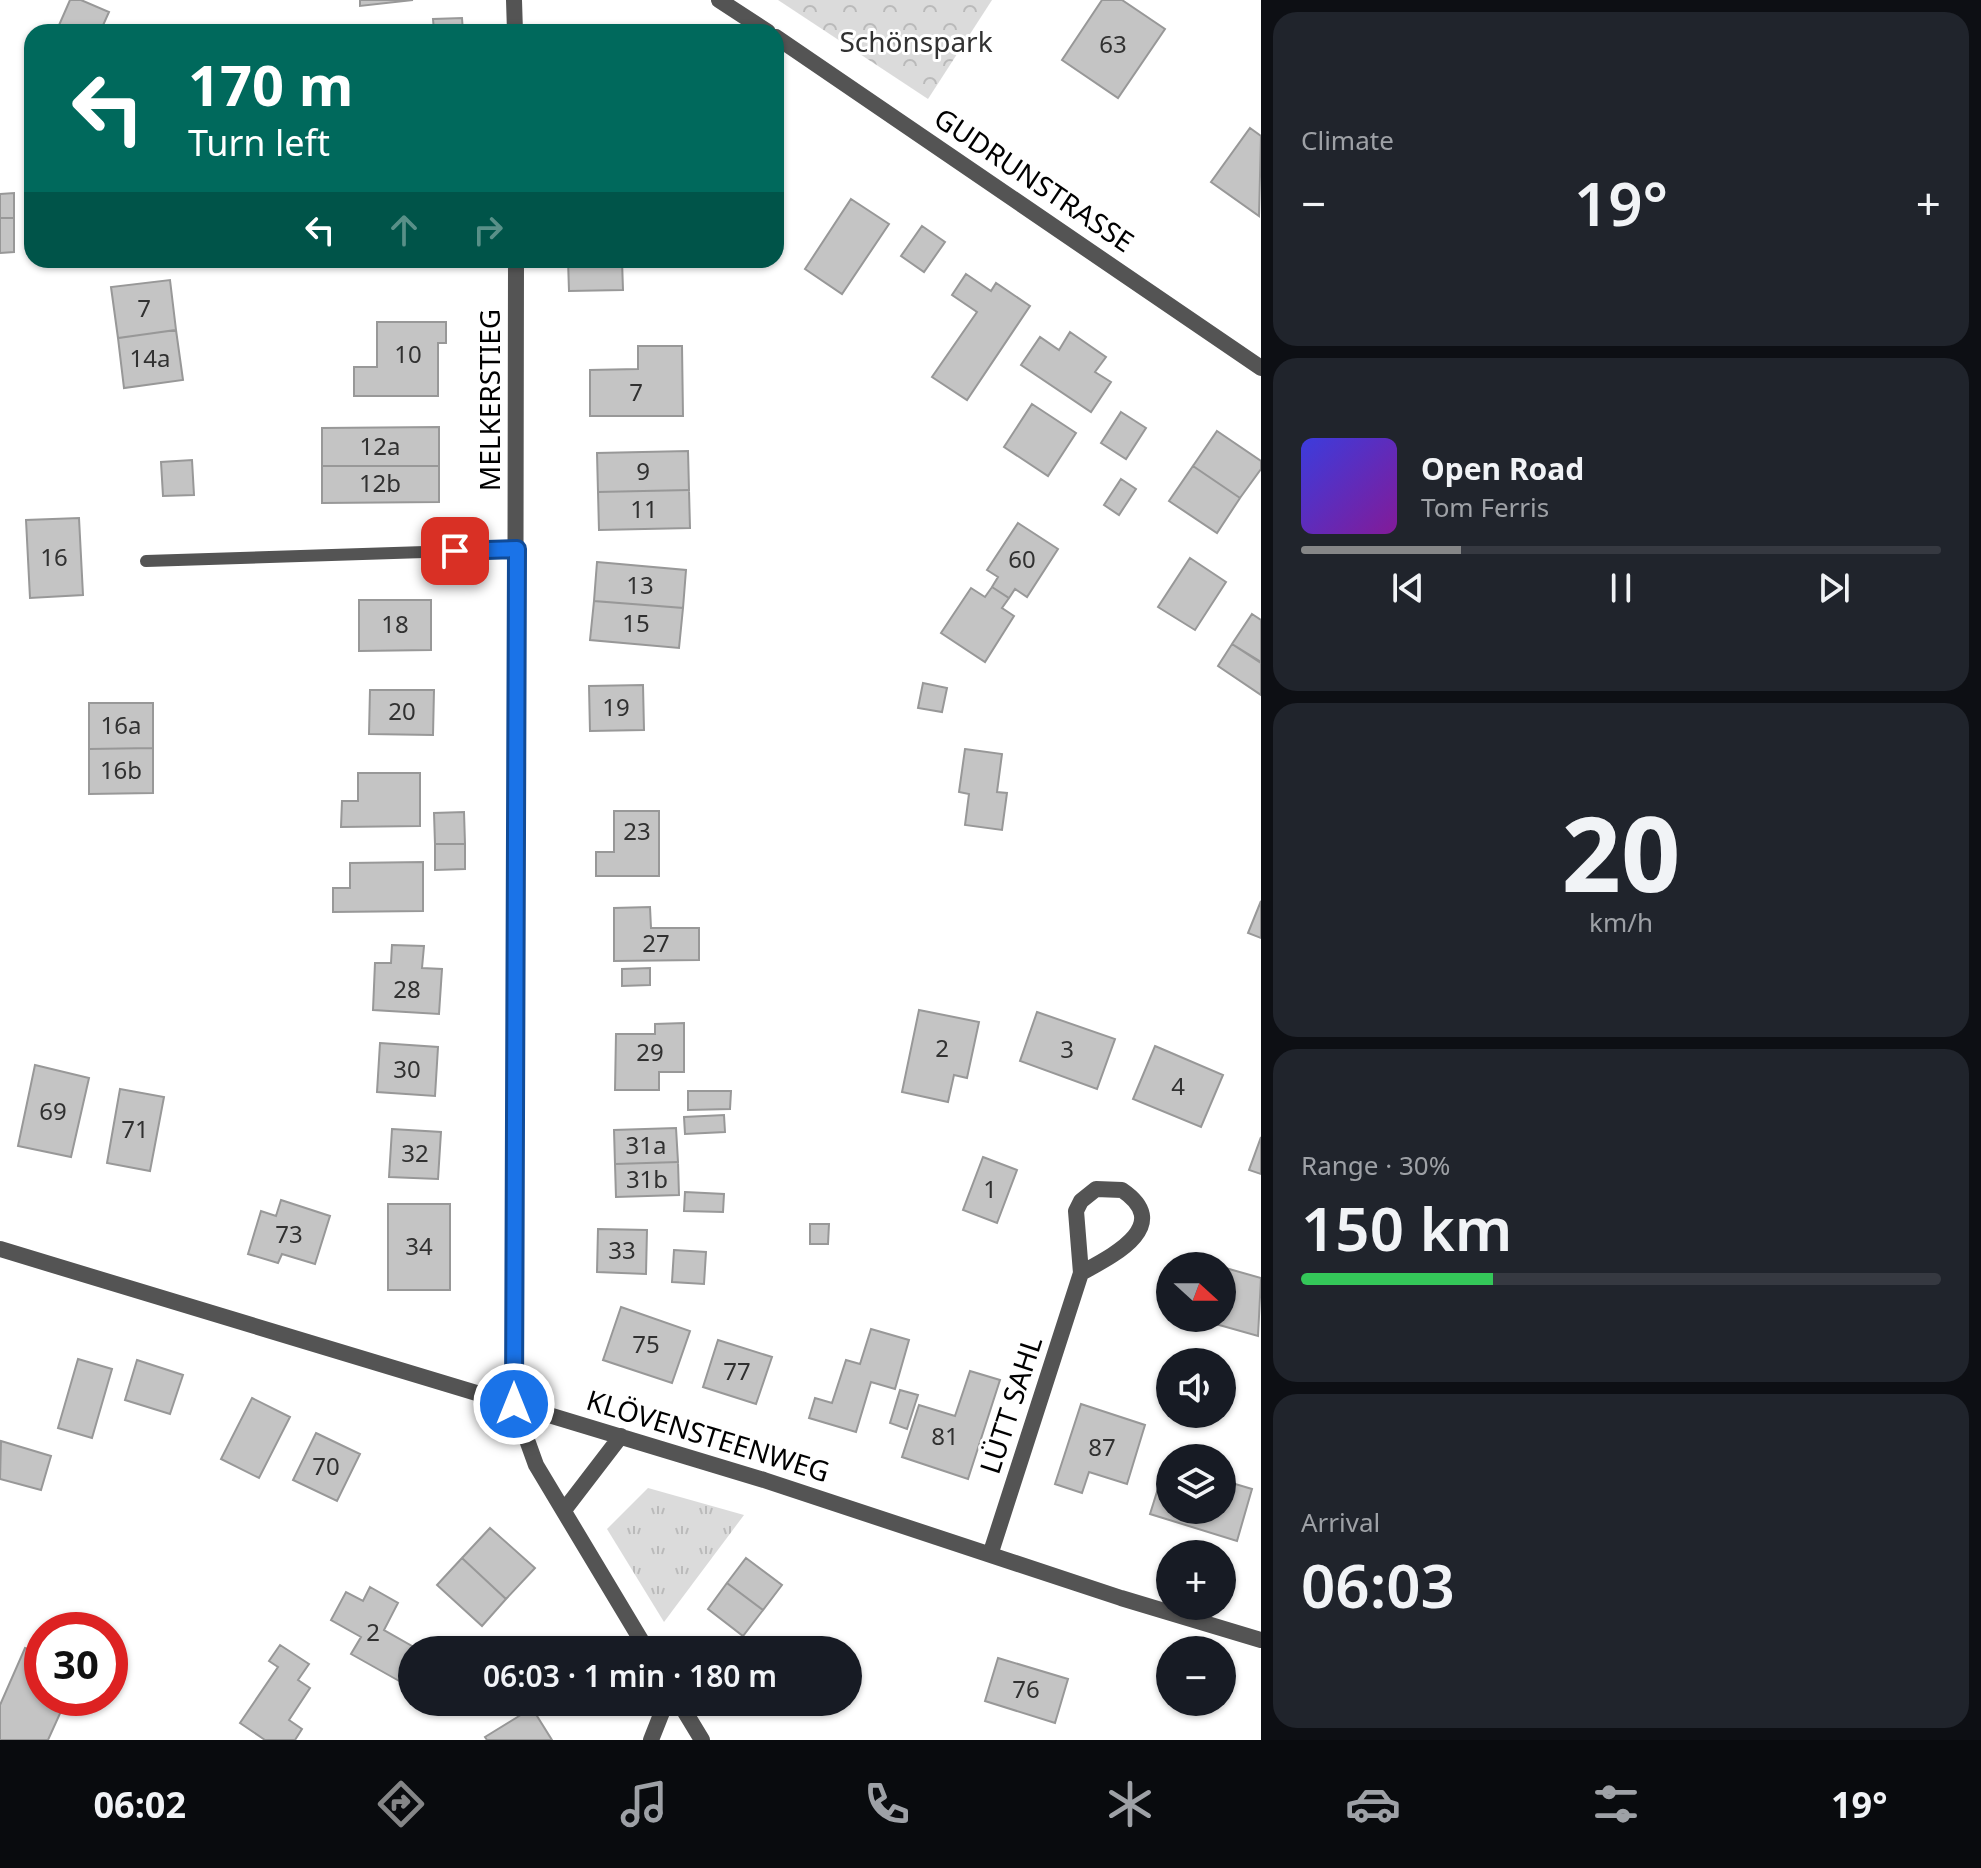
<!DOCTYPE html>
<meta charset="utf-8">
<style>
body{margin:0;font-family:"Noto Sans",sans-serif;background:#20242c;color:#f1f3f6;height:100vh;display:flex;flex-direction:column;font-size:30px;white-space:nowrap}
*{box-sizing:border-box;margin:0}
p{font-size:26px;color:#9ea1a6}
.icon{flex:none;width:44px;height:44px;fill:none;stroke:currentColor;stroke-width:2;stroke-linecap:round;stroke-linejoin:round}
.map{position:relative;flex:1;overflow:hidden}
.details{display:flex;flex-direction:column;gap:12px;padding:12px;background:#0d0f14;width:720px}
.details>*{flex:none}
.hud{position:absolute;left:24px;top:24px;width:760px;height:244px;border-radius:24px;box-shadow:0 2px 6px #0004;background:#00695c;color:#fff;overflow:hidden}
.needle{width:52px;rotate:111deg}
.fabs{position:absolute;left:1156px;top:1252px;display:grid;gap:16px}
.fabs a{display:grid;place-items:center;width:80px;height:80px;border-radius:50%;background:#171b24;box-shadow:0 2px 6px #0004;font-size:40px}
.speed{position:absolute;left:24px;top:1612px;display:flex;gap:16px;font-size:40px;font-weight:700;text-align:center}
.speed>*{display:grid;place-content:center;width:104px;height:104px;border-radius:50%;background:#171b24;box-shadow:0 2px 6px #0004;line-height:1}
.speed .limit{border:12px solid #d22;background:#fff;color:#111}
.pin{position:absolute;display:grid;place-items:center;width:68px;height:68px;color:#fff;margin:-34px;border-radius:16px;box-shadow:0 4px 12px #0006}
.me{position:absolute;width:88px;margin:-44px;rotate:0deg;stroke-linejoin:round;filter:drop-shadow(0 0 6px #0008)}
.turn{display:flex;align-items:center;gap:28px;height:168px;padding:0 32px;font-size:36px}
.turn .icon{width:104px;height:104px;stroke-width:2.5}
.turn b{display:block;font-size:56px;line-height:68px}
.lanes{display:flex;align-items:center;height:76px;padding:0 32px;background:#0003;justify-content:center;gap:40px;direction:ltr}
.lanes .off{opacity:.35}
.big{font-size:60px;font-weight:600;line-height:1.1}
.details .card{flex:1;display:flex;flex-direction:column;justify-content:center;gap:12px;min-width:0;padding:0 28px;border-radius:24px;background:#20242c}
.details .dial{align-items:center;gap:0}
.dial b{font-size:104px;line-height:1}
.song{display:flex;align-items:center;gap:24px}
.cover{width:96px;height:96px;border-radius:12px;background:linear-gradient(135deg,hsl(240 70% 55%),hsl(290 70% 35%))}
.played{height:8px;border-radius:4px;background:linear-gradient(90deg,#858687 25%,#363941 25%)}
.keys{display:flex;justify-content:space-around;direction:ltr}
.heat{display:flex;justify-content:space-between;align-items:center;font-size:44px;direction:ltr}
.charge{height:12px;border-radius:6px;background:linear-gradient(90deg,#34c759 30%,#363941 0)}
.trip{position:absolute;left:398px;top:1636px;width:464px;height:80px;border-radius:40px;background:#171b24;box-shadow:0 2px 6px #0004;font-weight:600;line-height:80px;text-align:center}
.menu{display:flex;height:128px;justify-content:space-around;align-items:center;background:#090b0e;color:#9ea1a6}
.menu .icon{width:56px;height:56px}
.menu .on{color:#858687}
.menu b{font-size:36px;color:#f1f3f6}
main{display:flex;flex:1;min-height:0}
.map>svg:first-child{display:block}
</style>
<main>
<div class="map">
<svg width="1261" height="1740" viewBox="0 0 1261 1740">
<defs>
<pattern id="grass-tufts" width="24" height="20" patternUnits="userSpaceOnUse" patternTransform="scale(2)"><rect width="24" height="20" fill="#dbdbdb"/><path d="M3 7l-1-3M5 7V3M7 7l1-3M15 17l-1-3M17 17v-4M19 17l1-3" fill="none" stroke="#bababa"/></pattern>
<pattern id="forest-crowns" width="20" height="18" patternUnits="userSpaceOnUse" patternTransform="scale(2)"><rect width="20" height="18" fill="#dbdbdb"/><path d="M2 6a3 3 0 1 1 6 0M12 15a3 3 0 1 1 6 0" fill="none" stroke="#bababa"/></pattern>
</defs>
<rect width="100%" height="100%" fill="#fff"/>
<path fill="url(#grass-tufts)" d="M 648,1488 L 744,1515 L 664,1622 L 607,1529 Z"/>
<path fill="url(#forest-crowns)" d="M 778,0 L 992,0 L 928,99 Z"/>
<path fill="#c4c4c4" stroke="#989898" stroke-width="2" d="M 70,0 L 81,0 L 109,12 L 100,32 L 56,32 Z
M 360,0 L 413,0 L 360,6 Z
M 1102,0 L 1122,0 L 1165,29 L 1118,98 L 1062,60 Z
M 462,18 L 463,32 L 414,32 L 434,31 L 433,19 Z
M 1250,128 L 1261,136 L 1259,216 L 1211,182 Z
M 14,193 L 14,218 L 0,218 L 0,194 Z
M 851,199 L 889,224 L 842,294 L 805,269 Z
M 0,218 L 14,218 L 14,252 L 0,253 Z
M 922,226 L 945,242 L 924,272 L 901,256 Z
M 568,260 L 622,260 L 623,290 L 569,291 Z
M 966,274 L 991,291 L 996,283 L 1030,306 L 967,400 L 932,377 L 977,312 L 952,295 Z
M 170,280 L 176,330 L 118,338 L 111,287 Z
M 377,322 L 446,322 L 446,343 L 438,343 L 438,396 L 354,396 L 354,367 L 377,367 Z
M 176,330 L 183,380 L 124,388 L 118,338 Z
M 1070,332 L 1106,357 L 1095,372 L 1111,382 L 1091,412 L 1021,365 L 1040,337 L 1059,350 Z
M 638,346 L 682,346 L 683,416 L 590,416 L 590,370 L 638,369 Z
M 1032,404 L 1076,433 L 1048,476 L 1004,447 Z
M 1121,412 L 1146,428 L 1126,459 L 1101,443 Z
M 439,427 L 439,466 L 322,466 L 322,428 Z
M 1217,431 L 1261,461 L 1261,469 L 1240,498 L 1193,466 Z
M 688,451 L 689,490 L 598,492 L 597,453 Z
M 192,460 L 194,495 L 163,496 L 161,462 Z
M 322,466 L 439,466 L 439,502 L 322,503 Z
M 1193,466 L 1240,498 L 1217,533 L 1169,501 Z
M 1121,479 L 1136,489 L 1119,515 L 1104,505 Z
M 689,490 L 690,528 L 599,530 L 598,492 Z
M 79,518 L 83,595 L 30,598 L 26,520 Z
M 1018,523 L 1058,549 L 1027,597 L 1015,589 L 1009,598 L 992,587 L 998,577 L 987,570 Z
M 1190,558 L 1226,582 L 1195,630 L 1158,607 Z
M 597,562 L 686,570 L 683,608 L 594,601 Z
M 992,587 L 1009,598 L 1002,608 L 1014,616 L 985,662 L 941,633 L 971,588 L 985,597 Z
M 359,600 L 431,600 L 431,650 L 359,651 Z
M 594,601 L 683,608 L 679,648 L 590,640 Z
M 1252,614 L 1261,620 L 1261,663 L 1232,644 Z
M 1232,644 L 1261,662 L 1261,695 L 1218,666 Z
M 923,683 L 947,688 L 942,712 L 918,708 Z
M 643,685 L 644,730 L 590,731 L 589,686 Z
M 370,690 L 434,690 L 433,735 L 369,734 Z
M 89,703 L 153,703 L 153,748 L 89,749 Z
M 153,748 L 153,793 L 89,794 L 89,749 Z
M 965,749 L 1002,754 L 997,792 L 1007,793 L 1002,830 L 965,825 L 969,794 L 959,792 Z
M 358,773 L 420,773 L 420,826 L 341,827 L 342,801 L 358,801 Z
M 614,811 L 659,811 L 659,876 L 596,876 L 596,852 L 614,852 Z
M 464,812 L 465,844 L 435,844 L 434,813 Z
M 435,844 L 465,844 L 465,869 L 435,870 Z
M 423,862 L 423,911 L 333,912 L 333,888 L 350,888 L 350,863 Z
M 1261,901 L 1261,938 L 1248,933 Z
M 650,907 L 651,928 L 699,928 L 699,960 L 614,961 L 614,908 Z
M 392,945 L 424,946 L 422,968 L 442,969 L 439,1014 L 373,1010 L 375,963 L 391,963 Z
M 650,968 L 650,985 L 622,986 L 622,969 Z
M 919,1010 L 979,1022 L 967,1078 L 954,1075 L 948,1102 L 902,1092 Z
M 1037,1012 L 1115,1039 L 1097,1089 L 1020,1061 Z
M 684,1023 L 684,1072 L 659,1072 L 659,1090 L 615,1090 L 616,1034 L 655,1034 L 655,1024 Z
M 380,1043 L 438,1047 L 435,1096 L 377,1092 Z
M 1155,1046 L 1223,1075 L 1201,1127 L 1133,1099 Z
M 35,1065 L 89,1078 L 71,1157 L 18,1146 Z
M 120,1089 L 164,1097 L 150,1171 L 107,1163 Z
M 688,1091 L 731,1091 L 730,1109 L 688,1110 Z
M 724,1115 L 725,1132 L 685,1134 L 684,1117 Z
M 676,1128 L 678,1162 L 615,1164 L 614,1130 Z
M 392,1129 L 441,1132 L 438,1179 L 389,1177 Z
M 1261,1137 L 1261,1174 L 1249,1170 Z
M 983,1157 L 1017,1170 L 997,1223 L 963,1210 Z
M 678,1162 L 679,1195 L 616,1197 L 615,1164 Z
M 685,1192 L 724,1194 L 723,1212 L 684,1211 Z
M 281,1200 L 330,1216 L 315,1264 L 282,1254 L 278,1263 L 248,1254 L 261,1211 L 276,1216 Z
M 388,1204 L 450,1204 L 450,1290 L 388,1290 Z
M 810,1224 L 829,1224 L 828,1244 L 810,1244 Z
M 598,1229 L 647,1230 L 646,1274 L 597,1272 Z
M 674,1250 L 706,1252 L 704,1284 L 672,1282 Z
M 1222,1267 L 1261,1278 L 1258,1336 L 1205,1321 L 1206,1318 L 1222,1318 Z
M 621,1307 L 690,1331 L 672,1383 L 603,1360 Z
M 871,1329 L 909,1340 L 895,1389 L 871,1382 L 856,1432 L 809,1418 L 815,1398 L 832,1403 L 846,1360 L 860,1364 Z
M 718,1340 L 772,1357 L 756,1404 L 703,1387 Z
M 78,1359 L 112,1369 L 92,1438 L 58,1428 Z
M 137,1360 L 183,1375 L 170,1414 L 125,1400 Z
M 970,1371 L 1000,1380 L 968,1479 L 902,1457 L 919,1405 L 955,1416 Z
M 900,1390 L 918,1395 L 907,1429 L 890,1423 Z
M 252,1398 L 290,1417 L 259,1478 L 221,1459 Z
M 1081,1404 L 1145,1425 L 1127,1484 L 1089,1472 L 1082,1493 L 1055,1484 Z
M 316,1433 L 360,1454 L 337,1501 L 293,1480 Z
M 1,1441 L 51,1456 L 41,1490 L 0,1479 Z
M 1166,1463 L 1170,1464 L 1170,1510 L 1222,1510 L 1222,1480 L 1252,1489 L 1237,1541 L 1150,1514 Z
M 490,1528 L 535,1568 L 506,1599 L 462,1558 Z
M 462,1558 L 506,1599 L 482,1626 L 437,1585 Z
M 746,1558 L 782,1585 L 763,1610 L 727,1583 Z
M 727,1583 L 763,1610 L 743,1636 L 708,1609 Z
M 370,1587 L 398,1603 L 384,1630 L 419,1650 L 412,1650 L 412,1663 L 401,1682 L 351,1654 L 361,1637 L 331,1620 L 346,1592 L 363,1601 Z
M 280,1645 L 309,1664 L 298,1680 L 310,1688 L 289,1720 L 302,1729 L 295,1740 L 265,1740 L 240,1723 L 278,1667 L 269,1661 Z
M 25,1648 L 42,1655 L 42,1698 L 67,1698 L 48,1740 L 0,1740 L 0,1705 Z
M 998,1658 L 1068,1679 L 1055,1723 L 985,1701 Z
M 532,1708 L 552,1740 L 487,1740 L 485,1737 Z"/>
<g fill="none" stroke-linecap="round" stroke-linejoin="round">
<path stroke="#545454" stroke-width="12" d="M 146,561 L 517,549"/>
<path stroke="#545454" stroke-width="16" d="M 514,0 L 515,32
M 719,0 L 768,32
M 776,37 L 1261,368
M 516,260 L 514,1404 L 536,1465 L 647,1650
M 0,1249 L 764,1480 L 1121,1598 L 1261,1640
M 565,1509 L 621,1436
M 991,1552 L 1081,1273 L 1076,1211 L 1081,1201 L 1096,1189 L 1122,1190 C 1175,1226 1110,1257 1081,1273
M 679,1702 L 702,1740
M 651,1740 L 666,1702"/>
</g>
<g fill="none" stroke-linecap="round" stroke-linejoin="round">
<g stroke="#114b97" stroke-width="20">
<path id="route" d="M 455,551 L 517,549 L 514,1404"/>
</g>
<use href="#route" stroke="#1a73e8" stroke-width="14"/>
</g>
<g text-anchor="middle" stroke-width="6" stroke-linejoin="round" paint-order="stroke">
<g font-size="24" fill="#313131">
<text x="1113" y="53">63</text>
<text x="144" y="317">7</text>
<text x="408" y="363">10</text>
<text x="150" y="367">14a</text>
<text x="636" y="401">7</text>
<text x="380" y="455">12a</text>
<text x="643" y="480">9</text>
<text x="380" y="492">12b</text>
<text x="644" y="518">11</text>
<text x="54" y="566">16</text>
<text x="1022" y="568">60</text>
<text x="640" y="594">13</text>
<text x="636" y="632">15</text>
<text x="395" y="633">18</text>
<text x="616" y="716">19</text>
<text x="402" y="720">20</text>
<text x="121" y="734">16a</text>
<text x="121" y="779">16b</text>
<text x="637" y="840">23</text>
<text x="656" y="952">27</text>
<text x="407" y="998">28</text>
<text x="942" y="1057">2</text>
<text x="1067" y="1058">3</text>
<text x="650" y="1061">29</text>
<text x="407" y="1078">30</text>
<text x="1178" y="1095">4</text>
<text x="53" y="1120">69</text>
<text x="135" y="1138">71</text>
<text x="646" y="1154">31a</text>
<text x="415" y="1162">32</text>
<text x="647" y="1188">31b</text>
<text x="990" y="1198">1</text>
<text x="289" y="1243">73</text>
<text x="419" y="1255">34</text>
<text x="622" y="1259">33</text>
<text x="646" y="1353">75</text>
<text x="737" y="1380">77</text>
<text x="945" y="1445">81</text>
<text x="1102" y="1456">87</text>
<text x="326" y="1475">70</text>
<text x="373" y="1641">2</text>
<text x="1026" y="1698">76</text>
</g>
<g font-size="28" fill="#323232" stroke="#fff">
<text x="916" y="52">Schönspark</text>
</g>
<g font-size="28" fill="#000" stroke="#fff">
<text transform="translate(1034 180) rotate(34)" y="10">GUDRUNSTRASSE</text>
<text transform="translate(490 400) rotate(-90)" y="10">MELKERSTIEG</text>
<text transform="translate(1011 1405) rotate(-72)" y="10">LÜTT SAHL</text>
<text transform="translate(708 1436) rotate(17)" y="10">KLÖVENSTEENWEG</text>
</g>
</g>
</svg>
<div class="fabs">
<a><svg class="needle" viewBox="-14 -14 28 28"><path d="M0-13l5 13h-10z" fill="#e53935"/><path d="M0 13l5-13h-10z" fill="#9ea1a6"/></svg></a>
<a><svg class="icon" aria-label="sound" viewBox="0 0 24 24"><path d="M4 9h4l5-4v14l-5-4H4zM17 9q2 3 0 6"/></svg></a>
<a><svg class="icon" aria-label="layers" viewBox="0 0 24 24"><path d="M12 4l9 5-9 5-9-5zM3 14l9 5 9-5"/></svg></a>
<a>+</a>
<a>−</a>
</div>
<div class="speed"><div class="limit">30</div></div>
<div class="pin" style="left:455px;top:551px;background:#d93025"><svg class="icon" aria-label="arrive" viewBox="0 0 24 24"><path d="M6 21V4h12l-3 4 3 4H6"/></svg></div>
<svg class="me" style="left:514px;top:1404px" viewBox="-20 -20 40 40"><circle r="17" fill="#1a73e8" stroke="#fff" stroke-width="3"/><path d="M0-11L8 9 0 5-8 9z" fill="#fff"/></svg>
<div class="trip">06:03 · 1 min · 180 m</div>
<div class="hud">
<div class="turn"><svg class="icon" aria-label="left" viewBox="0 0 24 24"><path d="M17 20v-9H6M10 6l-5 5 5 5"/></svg><div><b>170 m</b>Turn left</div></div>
<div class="lanes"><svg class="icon" aria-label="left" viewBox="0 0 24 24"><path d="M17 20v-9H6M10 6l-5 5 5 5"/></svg><svg class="icon off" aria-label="ahead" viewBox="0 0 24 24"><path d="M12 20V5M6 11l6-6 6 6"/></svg><svg class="icon off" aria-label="right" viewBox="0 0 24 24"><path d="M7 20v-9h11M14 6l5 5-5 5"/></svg></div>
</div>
</div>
<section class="details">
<div class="card"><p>Climate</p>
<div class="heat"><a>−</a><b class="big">19°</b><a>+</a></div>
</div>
<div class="card">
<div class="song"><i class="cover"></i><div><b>Open Road</b><p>Tom Ferris</p></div></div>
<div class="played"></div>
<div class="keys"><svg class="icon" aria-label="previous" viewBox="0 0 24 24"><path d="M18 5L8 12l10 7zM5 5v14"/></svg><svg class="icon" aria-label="pause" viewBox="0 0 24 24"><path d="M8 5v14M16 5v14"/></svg><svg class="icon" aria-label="next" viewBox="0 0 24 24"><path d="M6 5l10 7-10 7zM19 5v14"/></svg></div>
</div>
<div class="card dial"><b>20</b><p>km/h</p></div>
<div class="card"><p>Range · 30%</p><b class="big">150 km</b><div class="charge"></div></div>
<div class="card"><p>Arrival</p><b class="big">06:03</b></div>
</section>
</main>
<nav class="menu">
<b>06:02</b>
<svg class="icon on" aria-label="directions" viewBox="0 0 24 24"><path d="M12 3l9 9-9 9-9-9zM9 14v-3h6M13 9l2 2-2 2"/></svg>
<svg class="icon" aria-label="music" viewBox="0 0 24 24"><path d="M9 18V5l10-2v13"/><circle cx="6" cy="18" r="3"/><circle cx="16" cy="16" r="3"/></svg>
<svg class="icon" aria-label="phone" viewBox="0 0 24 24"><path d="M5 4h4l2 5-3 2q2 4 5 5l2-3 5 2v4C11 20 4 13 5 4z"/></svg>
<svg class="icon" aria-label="climate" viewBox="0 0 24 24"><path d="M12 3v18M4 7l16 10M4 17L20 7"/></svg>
<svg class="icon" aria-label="car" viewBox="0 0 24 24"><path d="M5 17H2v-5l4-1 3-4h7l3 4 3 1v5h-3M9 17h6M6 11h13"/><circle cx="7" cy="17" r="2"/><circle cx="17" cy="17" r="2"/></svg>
<svg class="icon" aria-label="filters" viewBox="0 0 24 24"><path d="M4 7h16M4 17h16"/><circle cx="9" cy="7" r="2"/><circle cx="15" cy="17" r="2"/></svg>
<b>19°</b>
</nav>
